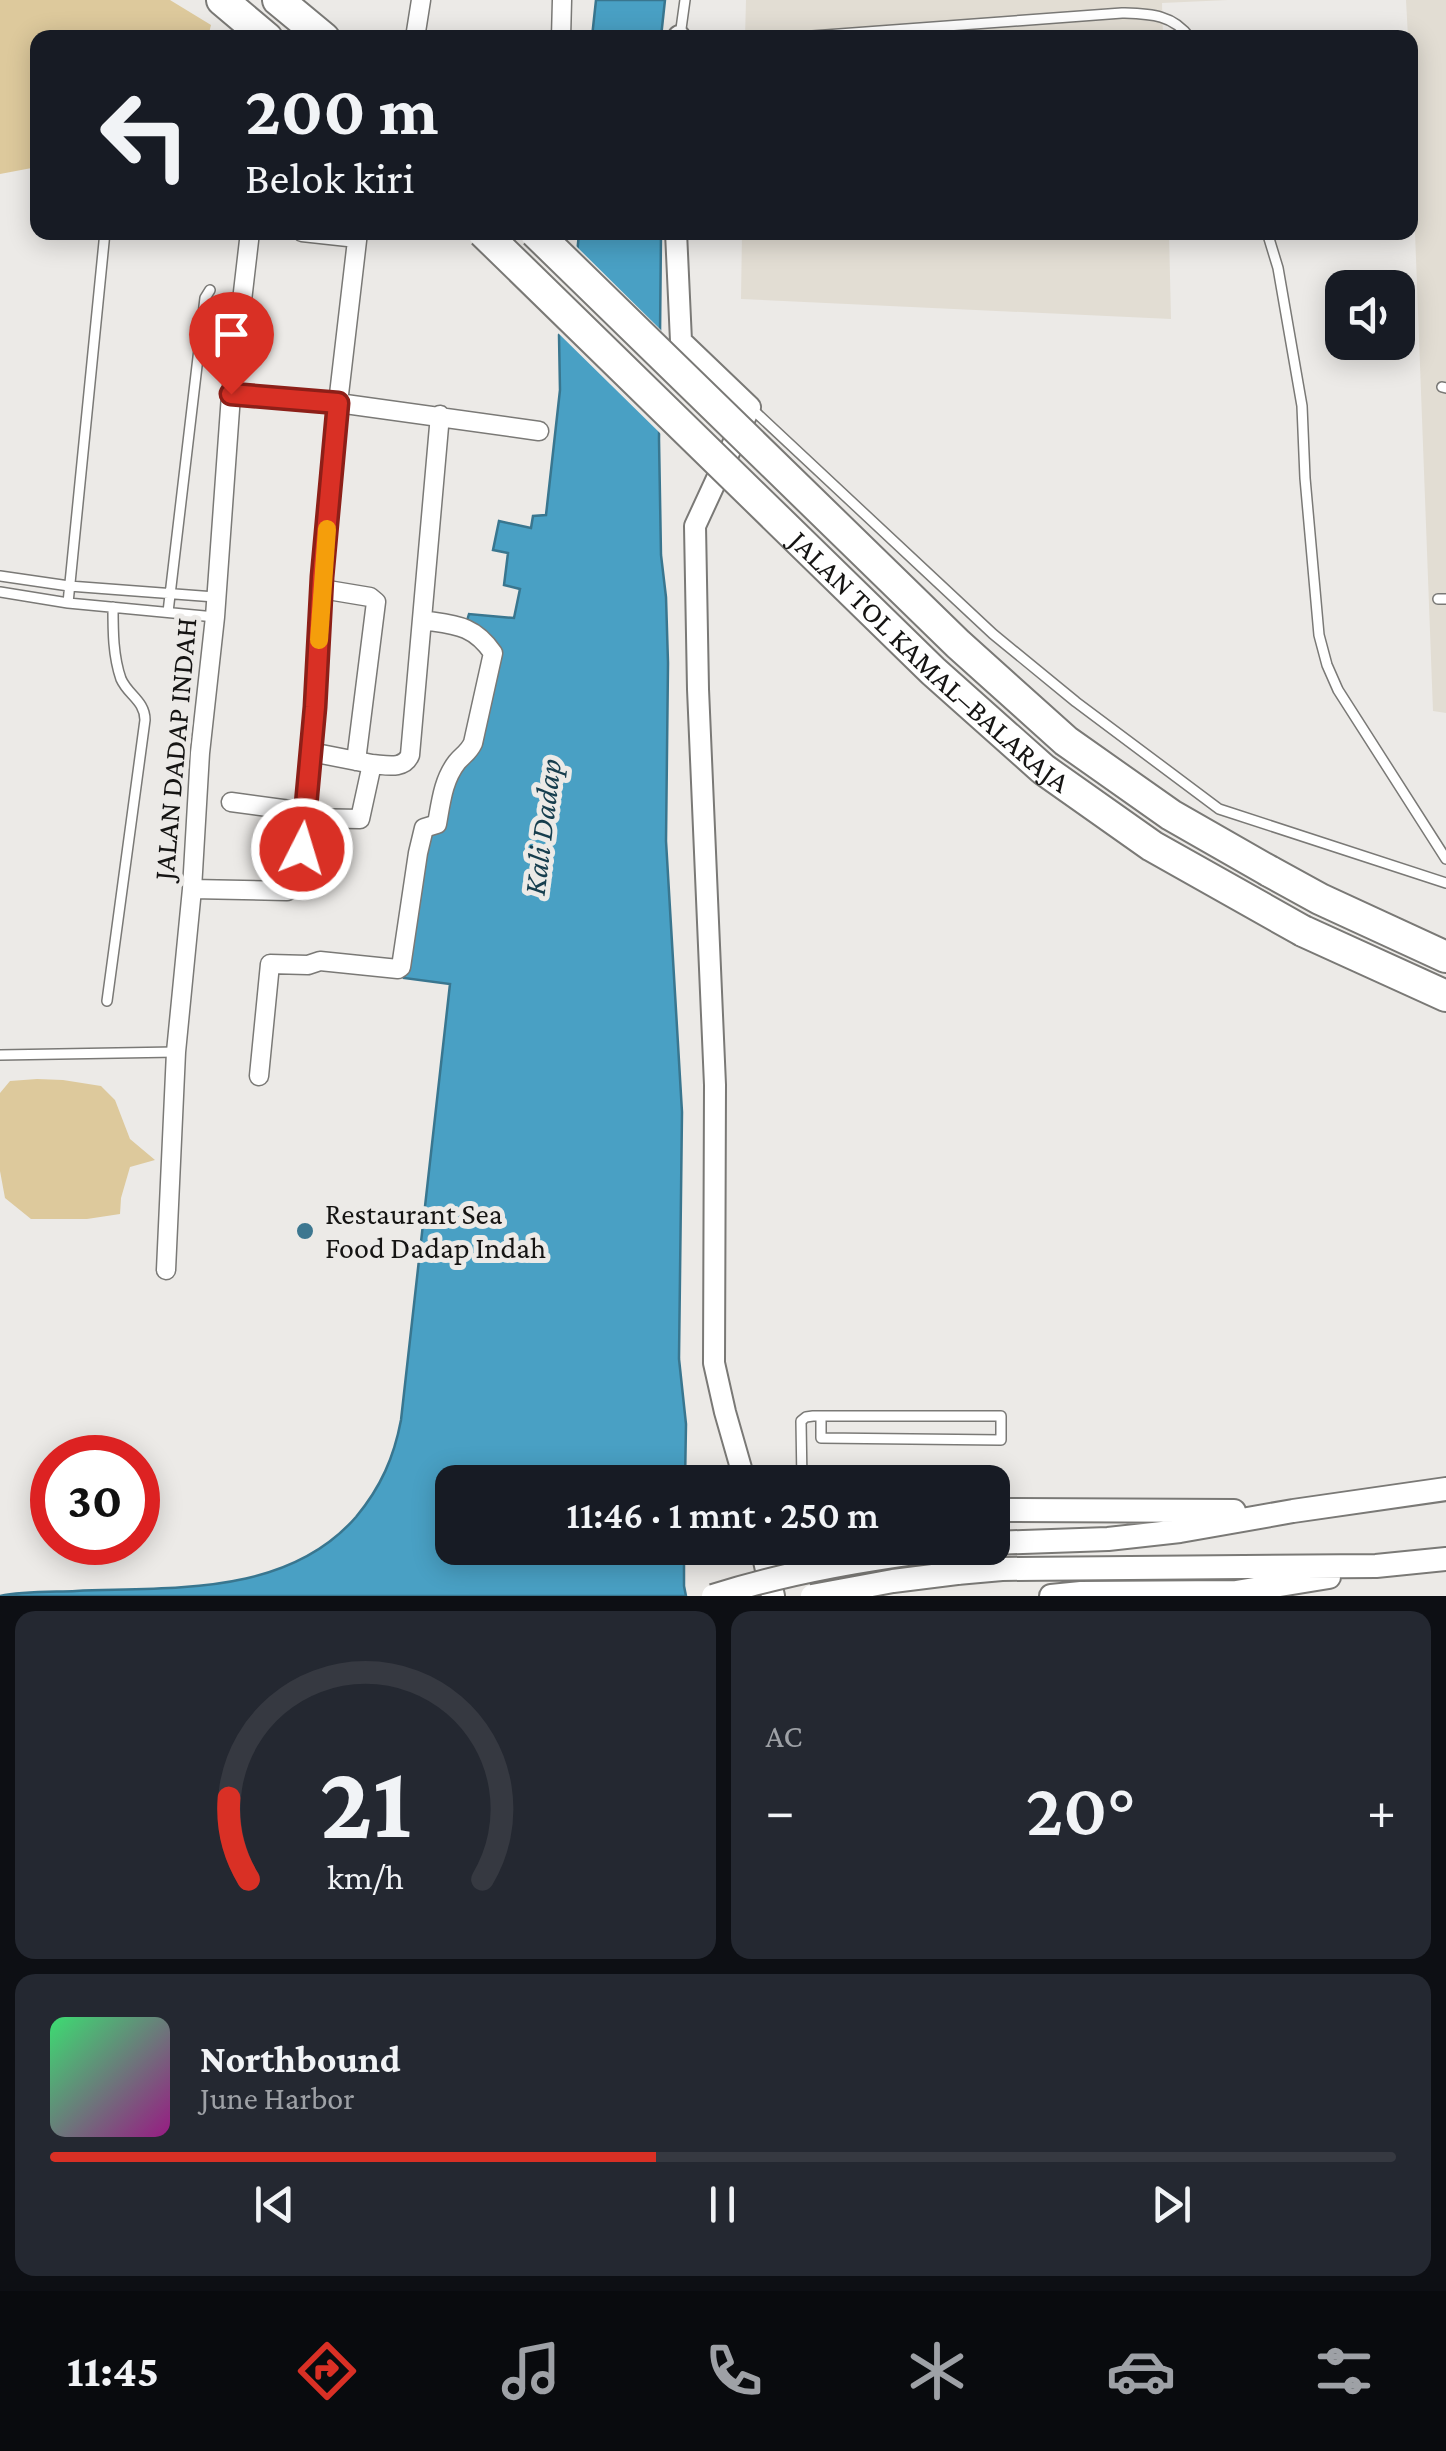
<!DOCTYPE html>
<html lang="id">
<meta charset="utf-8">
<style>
body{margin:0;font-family:"Crimson Pro",serif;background:#242831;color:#f1f3f6;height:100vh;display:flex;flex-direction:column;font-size:38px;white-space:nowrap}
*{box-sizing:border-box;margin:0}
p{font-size:32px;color:#9ea1a6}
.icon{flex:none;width:55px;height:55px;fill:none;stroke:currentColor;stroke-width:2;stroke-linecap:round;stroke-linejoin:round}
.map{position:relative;height:1596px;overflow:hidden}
.drawer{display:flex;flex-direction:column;gap:15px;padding:15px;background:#0d0f14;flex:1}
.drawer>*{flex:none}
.guide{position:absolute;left:30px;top:30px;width:1388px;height:210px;border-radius:20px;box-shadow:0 5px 25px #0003;background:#171b24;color:#f1f3f6;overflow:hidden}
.fabs{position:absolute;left:1325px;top:270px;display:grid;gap:20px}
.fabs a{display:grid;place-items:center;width:90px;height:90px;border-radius:20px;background:#171b24;box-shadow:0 5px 25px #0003;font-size:50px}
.speed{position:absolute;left:30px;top:1435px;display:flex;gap:20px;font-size:50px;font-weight:700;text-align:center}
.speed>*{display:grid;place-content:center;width:130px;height:130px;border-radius:50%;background:#171b24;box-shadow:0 5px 25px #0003;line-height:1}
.speed .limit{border:15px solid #d22;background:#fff;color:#111}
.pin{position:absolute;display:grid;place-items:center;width:85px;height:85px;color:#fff;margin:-102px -42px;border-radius:50% 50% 50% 0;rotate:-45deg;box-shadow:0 0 10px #0007}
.pin .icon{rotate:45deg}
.me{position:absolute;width:110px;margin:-55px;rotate:5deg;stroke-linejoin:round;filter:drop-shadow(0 0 8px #0008)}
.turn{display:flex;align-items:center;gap:35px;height:210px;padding:0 50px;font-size:45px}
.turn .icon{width:130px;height:130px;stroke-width:2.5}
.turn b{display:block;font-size:70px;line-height:85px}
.big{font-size:75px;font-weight:600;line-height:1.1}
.drawer .tile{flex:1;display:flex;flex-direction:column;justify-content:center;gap:15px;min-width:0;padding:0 35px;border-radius:20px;background:#242831}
.drawer .dial{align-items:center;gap:0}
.dial svg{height:260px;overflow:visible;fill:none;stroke:#363941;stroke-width:7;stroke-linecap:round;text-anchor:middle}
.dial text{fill:#f1f3f6;stroke:none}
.song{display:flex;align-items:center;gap:30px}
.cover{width:120px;height:120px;border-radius:15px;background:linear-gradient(135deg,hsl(140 70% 55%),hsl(310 70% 35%))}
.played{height:10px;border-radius:5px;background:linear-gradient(90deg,#d93025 45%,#363941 45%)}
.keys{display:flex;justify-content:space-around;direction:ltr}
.heat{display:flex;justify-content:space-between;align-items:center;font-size:55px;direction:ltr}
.drawer .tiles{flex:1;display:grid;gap:15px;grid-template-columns:1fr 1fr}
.tile:last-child{grid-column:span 2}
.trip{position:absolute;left:435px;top:1465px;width:575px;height:100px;border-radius:20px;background:#171b24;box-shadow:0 5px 25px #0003;font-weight:600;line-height:100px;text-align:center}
.tab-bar{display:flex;height:160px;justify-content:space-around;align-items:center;background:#090b0e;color:#9ea1a6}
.tab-bar .icon{width:70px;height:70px}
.tab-bar .on{color:#d93025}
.tab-bar b{font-size:45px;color:#f1f3f6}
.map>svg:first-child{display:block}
</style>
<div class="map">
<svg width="1446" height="1596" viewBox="0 0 1446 1596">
<rect width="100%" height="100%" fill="#eceae7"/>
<path fill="#e2ddd3" d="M 746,0 L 1228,0 L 1162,3 L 1163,37 L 745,38 Z
M 1406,0 L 1446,0 L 1446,713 L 1433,711 L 1410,99 L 1410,38 L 1408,37 Z
M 742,233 L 1169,233 L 1171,319 L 741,299 Z"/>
<path fill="#ddc99c" d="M 0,0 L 170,0 L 211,25 L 208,37 L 38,38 L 37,167 L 0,174 Z
M 37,1079 L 63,1080 L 101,1086 L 115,1100 L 130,1139 L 155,1160 L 130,1167 L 121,1198 L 120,1214 L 87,1219 L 31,1219 L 5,1198 L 0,1171 L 0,1093 L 10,1081 Z"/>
<path fill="#49a0c4" stroke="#39768f" stroke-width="2.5" d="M 596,0 L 665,0 L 661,37 L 592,37 Z
M 579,233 L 661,233 L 659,439 L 661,555 L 666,597 L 668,663 L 666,841 L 682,1112 L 679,1359 L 686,1424 L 685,1482 L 452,1482 L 452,1548 L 684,1548 L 684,1586 L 686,1596 L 0,1596 C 22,1591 52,1592 76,1591 C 174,1587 287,1596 356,1517 C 381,1487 394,1457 401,1420 L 450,984 L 404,978 L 419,875 L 431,835 L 438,830 L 455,773 L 473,759 L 482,744 L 498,654 L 466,624 L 469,614 L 514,618 L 520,589 L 504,585 L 508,553 L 493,550 L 499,521 L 531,528 L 533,516 L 546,515 L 560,390 L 559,335 L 577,312 L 576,265 Z"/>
<path fill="#eceae7" d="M 573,243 L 665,334 L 664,437 L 556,331 L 573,310 L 577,277 L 571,266 Z"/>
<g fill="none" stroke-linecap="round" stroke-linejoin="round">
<g stroke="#7a7976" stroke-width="12">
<path id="service" d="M 680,36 L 685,0
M 785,38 L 1122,13 C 1150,14 1173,14 1190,38
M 1267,232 L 1278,268 L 1302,406 L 1305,478 L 1319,635 L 1327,665 L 1338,690 L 1446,859
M 1442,387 L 1446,388
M 750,407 L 993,634 L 1076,702 L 1219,809 L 1446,883
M 0,576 L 69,586 L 215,597
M 0,592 L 68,603 L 215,617
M 1438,599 L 1446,599
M 68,603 L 105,232
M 168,612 L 205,298 L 210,290
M 107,1001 L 145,720 C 145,701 128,695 121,679 C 113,656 113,631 113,607
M 0,1055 L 176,1052
M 802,1482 L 801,1421 L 806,1417 L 813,1416 L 1001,1416 L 1001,1440 L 821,1438 L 821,1416"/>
</g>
<g stroke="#7a7976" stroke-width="21">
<path id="minor" d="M 415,38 L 421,0
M 561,38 L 562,0
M 302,232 L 357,238
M 231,395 L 338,403 L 539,431
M 322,589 L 370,597 L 376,602 L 356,761
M 372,764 C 386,765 404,770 410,755 L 440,415
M 231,802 L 305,812
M 305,818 L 360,819 L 372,764 L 311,752
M 192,889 L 287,891 L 295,887 L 299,881 L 315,707 L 322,577 L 338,403 L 358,232
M 259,1076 L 270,964 L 308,965 L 320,961 L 398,969 L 401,967 L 418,853 L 424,828 L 437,824 C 441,802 443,780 457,762 C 463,755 469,752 473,743 L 493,653 C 473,624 454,625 422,620
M 166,1270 L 176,1052 L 192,889 L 200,753 L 215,617 L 231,395 L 250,232"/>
</g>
<g stroke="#7a7976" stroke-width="24">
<path id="tertiary" d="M 679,38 L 679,36
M 676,232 L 681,341 L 750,407 L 695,526 L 698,689 L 715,1085 L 714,1363 L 725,1412 L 745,1482"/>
</g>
<g stroke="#7a7976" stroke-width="26">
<path id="secondary" d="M 992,1510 L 1234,1511
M 992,1543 L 1108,1539 L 1180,1531 L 1293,1511 L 1446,1489
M 762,1548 L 773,1596
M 957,1573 L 1002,1569 L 1376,1566 L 1446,1559
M 1051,1596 L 1081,1593 L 1236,1592 L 1329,1577"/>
</g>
<g stroke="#7a7976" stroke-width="34">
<path id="motorway" d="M 222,0 L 267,38
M 278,0 L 324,38
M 1269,871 L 1320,899 L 1446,957
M 1303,931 L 1446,996"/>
</g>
<path stroke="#888785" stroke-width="2.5" stroke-dasharray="5 8" stroke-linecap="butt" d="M 893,1467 L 894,1482"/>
<use href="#service" stroke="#fff" stroke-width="9"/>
<use href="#minor" stroke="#fff" stroke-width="18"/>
<use href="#tertiary" stroke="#fff" stroke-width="20"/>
<use href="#secondary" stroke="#fff" stroke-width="22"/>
<use href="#motorway" stroke="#fff" stroke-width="30"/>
<g stroke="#7a7976" stroke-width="26" stroke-linecap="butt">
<path id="secondary-bridge" d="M 713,1596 C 791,1571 872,1558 952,1548
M 812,1596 L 893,1581 L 957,1573"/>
</g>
<g stroke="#7a7976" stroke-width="34" stroke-linecap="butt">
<g id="motorway-bridge">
<path id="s1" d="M 483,232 L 933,671 L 1043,769 L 1152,846 L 1303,931"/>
<path d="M 535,232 L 958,644 L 1066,741 L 1171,815 L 1269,871"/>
</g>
</g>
<use href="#secondary-bridge" stroke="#fff" stroke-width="22"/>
<use href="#motorway-bridge" stroke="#fff" stroke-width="30"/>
</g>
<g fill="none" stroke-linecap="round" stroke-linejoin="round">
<g stroke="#8d1f18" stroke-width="25">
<path id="route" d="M 231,394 L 338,403 L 322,577 L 315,707 L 302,849"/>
</g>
<use href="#route" stroke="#d93025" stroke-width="18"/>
<path stroke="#f59e0b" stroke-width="18" d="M 319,640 L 327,529"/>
</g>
<circle fill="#3d7790" stroke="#eceae7" stroke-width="4" cx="305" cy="1231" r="10"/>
<g text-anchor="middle" stroke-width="10" stroke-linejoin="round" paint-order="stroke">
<g font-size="30" fill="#151413" stroke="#eceae7">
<text dy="10" stroke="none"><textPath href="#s1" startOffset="620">JALAN TOL KAMAL–BALARAJA</textPath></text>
<text transform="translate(175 749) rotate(-85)" y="10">JALAN DADAP INDAH</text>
</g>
<g font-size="30" fill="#151413" stroke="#eceae7" text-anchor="start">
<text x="325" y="1224">Restaurant Sea<tspan x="325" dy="34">Food Dadap Indah</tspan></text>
</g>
<g font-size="32" font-style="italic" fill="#163d4d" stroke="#eceae7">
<text transform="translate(542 827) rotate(-83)" y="11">Kali Dadap</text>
</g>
</g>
</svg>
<div class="fabs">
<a><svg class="icon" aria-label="sound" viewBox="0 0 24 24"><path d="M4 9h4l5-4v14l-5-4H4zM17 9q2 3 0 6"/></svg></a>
</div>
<div class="speed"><div class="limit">30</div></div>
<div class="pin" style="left:231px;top:394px;background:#d93025"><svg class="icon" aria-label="arrive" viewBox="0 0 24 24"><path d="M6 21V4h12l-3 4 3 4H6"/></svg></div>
<svg class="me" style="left:302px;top:849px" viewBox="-20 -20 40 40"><circle r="17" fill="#d93025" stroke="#fff" stroke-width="3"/><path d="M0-11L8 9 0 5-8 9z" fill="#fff"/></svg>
<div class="trip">11:46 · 1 mnt · 250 m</div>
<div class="guide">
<div class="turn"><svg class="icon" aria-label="left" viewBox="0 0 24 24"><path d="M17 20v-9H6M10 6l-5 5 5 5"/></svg><div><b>200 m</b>Belok kiri</div></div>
</div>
</div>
<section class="drawer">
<div class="tiles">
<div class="tile dial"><svg viewBox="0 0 100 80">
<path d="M14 69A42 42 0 1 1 86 69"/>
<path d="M14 69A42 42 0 0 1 8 44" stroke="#d93025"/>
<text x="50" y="56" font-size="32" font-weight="700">21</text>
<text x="50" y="72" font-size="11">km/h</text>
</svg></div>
<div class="tile"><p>AC</p>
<div class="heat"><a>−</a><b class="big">20°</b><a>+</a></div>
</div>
<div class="tile">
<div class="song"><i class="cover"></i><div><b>Northbound</b><p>June Harbor</p></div></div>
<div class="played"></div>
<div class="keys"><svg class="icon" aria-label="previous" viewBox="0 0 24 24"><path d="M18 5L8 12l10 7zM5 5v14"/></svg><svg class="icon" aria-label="pause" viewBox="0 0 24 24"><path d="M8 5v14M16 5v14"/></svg><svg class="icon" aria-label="next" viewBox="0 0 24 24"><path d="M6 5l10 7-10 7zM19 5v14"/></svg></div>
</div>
</div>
</section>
<nav class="tab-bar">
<b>11:45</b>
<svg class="icon on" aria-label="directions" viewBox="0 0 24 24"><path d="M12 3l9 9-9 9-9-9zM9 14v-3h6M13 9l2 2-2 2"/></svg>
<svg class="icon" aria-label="music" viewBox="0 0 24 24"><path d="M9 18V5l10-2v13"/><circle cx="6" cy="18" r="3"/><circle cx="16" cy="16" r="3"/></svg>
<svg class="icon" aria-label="phone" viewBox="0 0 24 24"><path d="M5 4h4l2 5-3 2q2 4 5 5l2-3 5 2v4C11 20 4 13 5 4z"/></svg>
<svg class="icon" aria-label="climate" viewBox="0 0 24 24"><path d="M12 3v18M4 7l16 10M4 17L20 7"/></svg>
<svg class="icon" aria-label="car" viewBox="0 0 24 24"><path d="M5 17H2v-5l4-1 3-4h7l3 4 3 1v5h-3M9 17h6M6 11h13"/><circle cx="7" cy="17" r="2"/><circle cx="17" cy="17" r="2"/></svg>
<svg class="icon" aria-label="filters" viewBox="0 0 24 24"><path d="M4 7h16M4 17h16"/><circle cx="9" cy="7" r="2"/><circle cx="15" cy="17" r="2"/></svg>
</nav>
